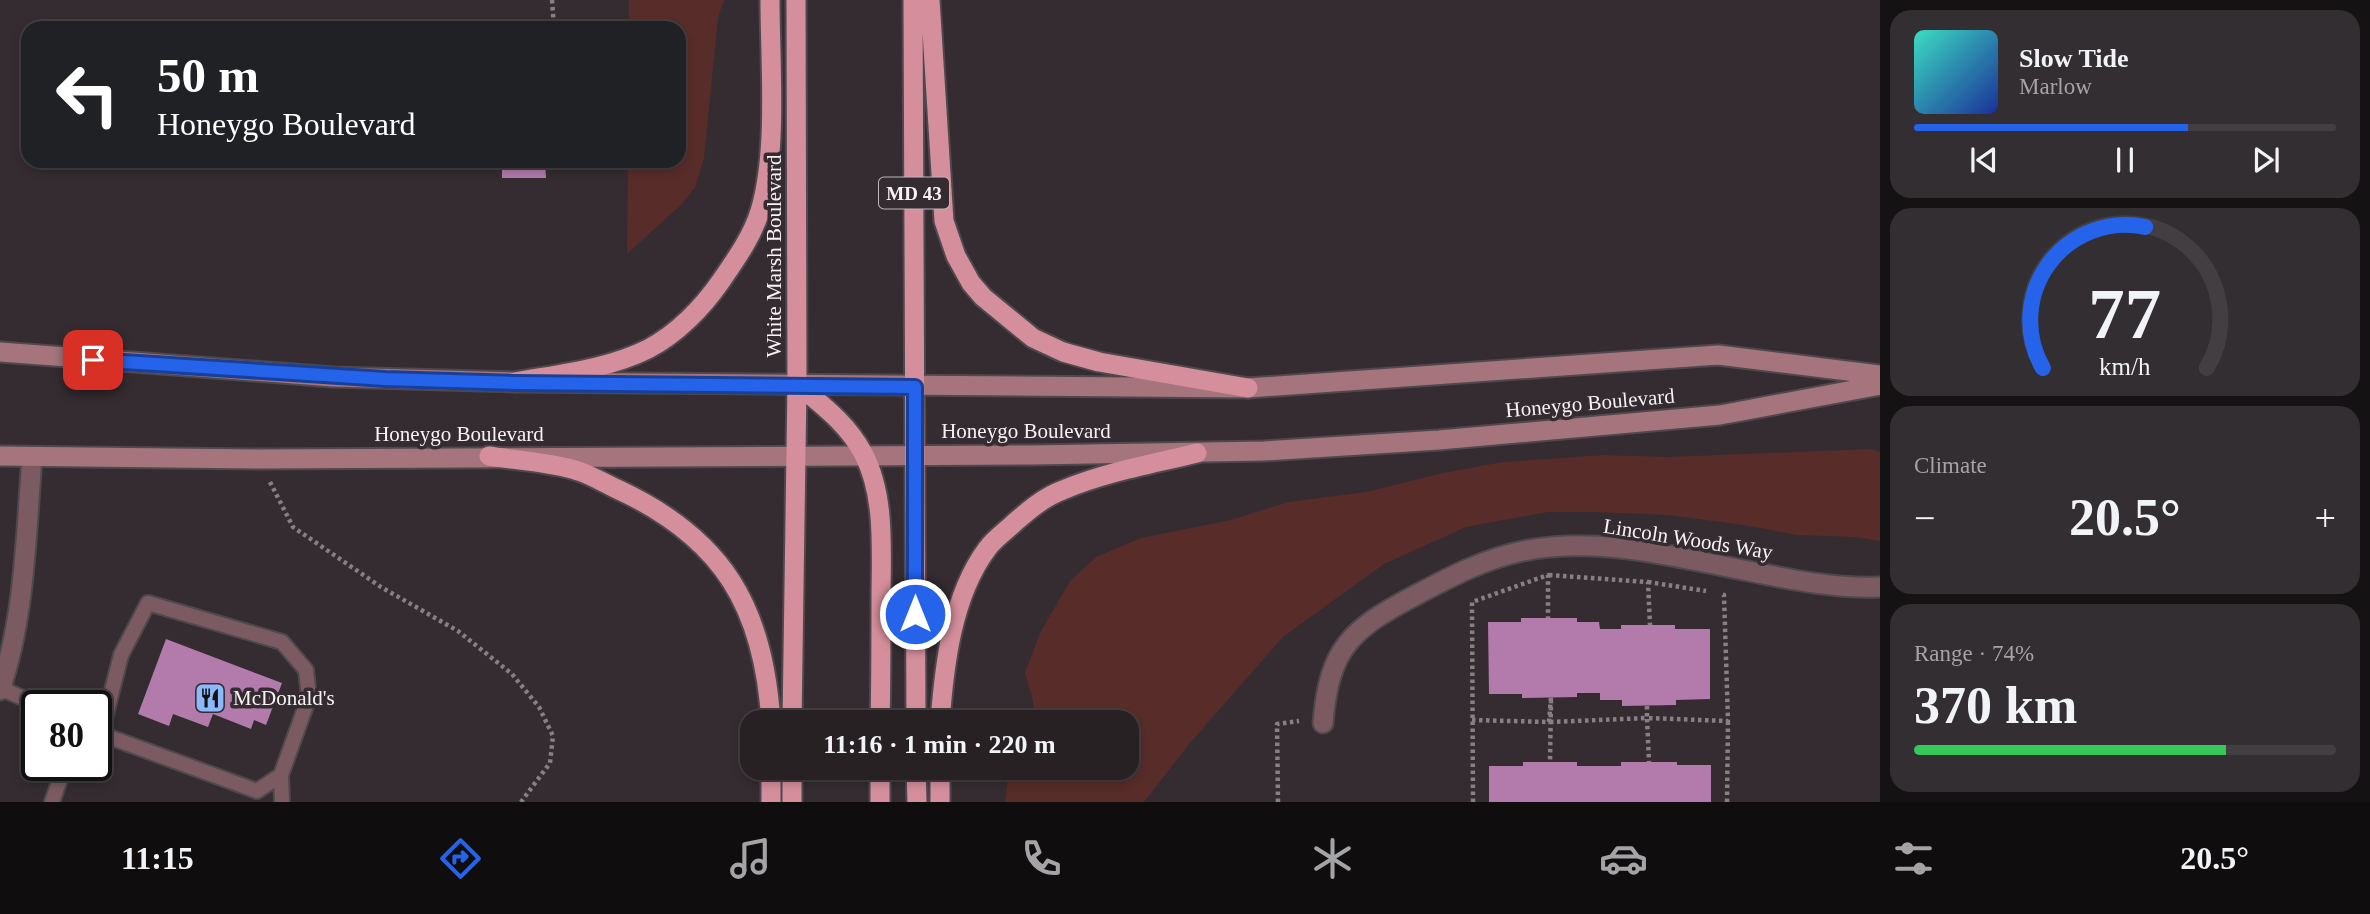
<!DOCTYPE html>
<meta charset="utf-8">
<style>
body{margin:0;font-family:"Times New Roman",serif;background:#332e31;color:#f1f3f6;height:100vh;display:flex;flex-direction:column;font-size:26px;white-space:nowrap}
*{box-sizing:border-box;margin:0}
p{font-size:23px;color:#a4a3a6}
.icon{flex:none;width:38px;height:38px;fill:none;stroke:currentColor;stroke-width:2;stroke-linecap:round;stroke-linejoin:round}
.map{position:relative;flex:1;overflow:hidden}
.sheet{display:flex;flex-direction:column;gap:10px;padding:10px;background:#151214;width:490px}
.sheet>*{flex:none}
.banner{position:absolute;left:21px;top:21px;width:665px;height:147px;border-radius:21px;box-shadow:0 4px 10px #0003,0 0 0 2px #433e41;background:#202124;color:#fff;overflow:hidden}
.speed{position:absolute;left:21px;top:690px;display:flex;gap:14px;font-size:35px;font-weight:700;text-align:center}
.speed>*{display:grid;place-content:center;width:91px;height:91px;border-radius:50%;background:#272124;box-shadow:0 4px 10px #0003,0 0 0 2px #433e41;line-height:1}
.speed .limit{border:4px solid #111;border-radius:10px;background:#fff;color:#111}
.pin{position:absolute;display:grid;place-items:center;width:60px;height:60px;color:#fff;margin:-30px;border-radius:14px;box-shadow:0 4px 10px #0006}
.me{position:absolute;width:77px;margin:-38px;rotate:0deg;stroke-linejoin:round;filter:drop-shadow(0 0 5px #0008)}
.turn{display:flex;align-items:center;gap:24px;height:147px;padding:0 21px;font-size:32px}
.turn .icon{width:91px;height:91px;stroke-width:2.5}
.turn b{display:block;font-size:49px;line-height:60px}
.big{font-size:52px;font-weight:700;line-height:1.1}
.sheet .widget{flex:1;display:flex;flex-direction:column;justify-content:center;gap:10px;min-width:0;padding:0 24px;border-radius:21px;background:#332e31}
.sheet .dial{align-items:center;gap:0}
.dial svg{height:182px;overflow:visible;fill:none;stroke:#433e41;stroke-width:7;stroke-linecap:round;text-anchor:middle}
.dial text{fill:#f1f3f6;stroke:none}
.song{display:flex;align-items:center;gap:21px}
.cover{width:84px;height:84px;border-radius:10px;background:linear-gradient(135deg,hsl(170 70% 55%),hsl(230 70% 35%))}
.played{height:7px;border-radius:4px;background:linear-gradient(90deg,#2563eb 65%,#433e41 65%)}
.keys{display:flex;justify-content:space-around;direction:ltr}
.heat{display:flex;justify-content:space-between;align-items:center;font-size:38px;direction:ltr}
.charge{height:10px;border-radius:5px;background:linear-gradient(90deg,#34c759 74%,#433e41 0)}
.trip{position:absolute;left:740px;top:710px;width:399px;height:70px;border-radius:21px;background:#272124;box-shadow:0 4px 10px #0003,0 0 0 2px #433e41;font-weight:700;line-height:70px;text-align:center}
.tabs{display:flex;height:112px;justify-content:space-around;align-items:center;background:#100d0e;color:#a4a3a6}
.tabs .icon{width:49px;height:49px}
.tabs .on{color:#2563eb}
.tabs b{font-size:32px;color:#f1f3f6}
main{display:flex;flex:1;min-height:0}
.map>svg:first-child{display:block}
</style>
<main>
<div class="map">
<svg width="1880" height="802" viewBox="0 0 1880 802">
<rect width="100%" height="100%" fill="#342c30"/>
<path fill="#572c29" d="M 629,0 L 724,0 L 718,18 L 704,158 L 695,188 L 682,204 L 627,254 L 628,161 L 679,161 L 679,28 L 629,28 Z
M 1871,449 L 1880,452 L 1880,541 L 1853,537 L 1797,535 L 1743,525 L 1668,515 L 1594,512 L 1548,512 L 1466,527 L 1384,564 L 1283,637 L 1190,743 L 1144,802 L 1005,802 L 1009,768 L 1127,768 L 1127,723 L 1035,723 L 1033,701 L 1025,673 L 1040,633 L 1070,581 L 1096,557 L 1141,538 L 1231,520 L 1288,502 L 1366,492 L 1442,473 L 1503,462 L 1604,455 L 1667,457 Z"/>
<path fill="#b27bab" d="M 502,161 L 545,161 L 546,178 L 502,178 Z
M 1521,618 L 1577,618 L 1577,622 L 1599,622 L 1600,629 L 1621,629 L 1621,625 L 1675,625 L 1675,629 L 1710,629 L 1710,699 L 1676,700 L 1676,705 L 1622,706 L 1622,700 L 1600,700 L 1600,693 L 1577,693 L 1577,697 L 1522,698 L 1522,694 L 1489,694 L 1488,622 L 1521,622 Z
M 166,639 L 282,683 L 266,725 L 254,720 L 251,729 L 213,714 L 208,727 L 173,714 L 169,726 L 138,714 Z
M 1523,762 L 1577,762 L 1577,766 L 1621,766 L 1621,762 L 1677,762 L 1677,765 L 1711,765 L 1711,802 L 1489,802 L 1489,766 L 1523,766 Z"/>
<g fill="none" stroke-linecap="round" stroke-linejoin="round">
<g stroke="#4f484c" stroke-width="18">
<path id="service" d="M 0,688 L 39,705
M 96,732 L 101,734 L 257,791 L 281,775 L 309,697 L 306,670 L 282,642 L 148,603 L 121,655 L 101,734
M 281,775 L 282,802
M 52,802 L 65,765"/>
</g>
<g stroke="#4f484c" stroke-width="23">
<path id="minor" d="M 0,690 C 25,616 26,535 32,458
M 1323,723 C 1329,648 1351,629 1416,595 C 1450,577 1484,559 1523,551 C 1596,536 1672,556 1743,570 C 1788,579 1835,589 1880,587"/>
</g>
<g stroke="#4f484c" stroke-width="23">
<path id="secondary" d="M 0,352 L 333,377 L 515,382 L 1248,388 L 1718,355 L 1880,375
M 0,456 L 259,459 L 1032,455 L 1264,451 L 1439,440 L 1720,415 L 1880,385"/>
</g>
<g stroke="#4f484c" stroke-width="23">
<path id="trunk" d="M 913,0 L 916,723
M 930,0 L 944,221 L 956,256 L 971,283 L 983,297 L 1033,338 L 1063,352 L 1099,362 L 1248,388
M 515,382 C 559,374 608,369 648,349 C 677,334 703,307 721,281 C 736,259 752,237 760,211 C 778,152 770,63 770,0
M 797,384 C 822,405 847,423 863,453 C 886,496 881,552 881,600 C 881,641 881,682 880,723
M 489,456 C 514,460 556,463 578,471 C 591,475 604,483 617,489 C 723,538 764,607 771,723
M 792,723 L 797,384 L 796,0
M 940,723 C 944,666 952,596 987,549 C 994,539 1006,531 1014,523 C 1029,510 1044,497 1063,490 C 1105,472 1153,464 1197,453
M 916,768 L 917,802
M 771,802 L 771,768
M 792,802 L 792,768
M 880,802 L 880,768
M 940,802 L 940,768"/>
</g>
<path stroke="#867f83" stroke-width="4.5" stroke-dasharray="3.5 3.5" stroke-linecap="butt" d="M 552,0 L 554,28
M 270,482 L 293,527 L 381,587 L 458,631 L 512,674 L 539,707 L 553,736 L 550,763 L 521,802
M 1549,575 L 1648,582 L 1650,625
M 1648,582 L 1706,591
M 1647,706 L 1647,718 L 1728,721 L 1724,595 L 1721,594
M 1472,720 L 1549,722 L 1551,697 L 1550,762
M 1550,722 L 1647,718 L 1649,762
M 1278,802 L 1277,724 L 1299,721
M 1473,802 L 1472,602 L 1548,575 L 1548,618
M 1727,802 L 1728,721"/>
<use href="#service" stroke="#7b5b61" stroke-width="14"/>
<use href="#minor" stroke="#7b5b61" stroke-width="19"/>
<use href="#secondary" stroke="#a6747d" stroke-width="19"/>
<use href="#trunk" stroke="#d58e9c" stroke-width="19"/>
</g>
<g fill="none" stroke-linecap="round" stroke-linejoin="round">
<g stroke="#184099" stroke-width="18">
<path id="route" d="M 93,360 L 385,379 L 515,383 L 915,387 L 915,614"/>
</g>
<use href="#route" stroke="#2563eb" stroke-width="12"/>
</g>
<defs>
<g id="restaurant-square" transform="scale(1.575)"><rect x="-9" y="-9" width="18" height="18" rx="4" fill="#8cb9fc" stroke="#342c30"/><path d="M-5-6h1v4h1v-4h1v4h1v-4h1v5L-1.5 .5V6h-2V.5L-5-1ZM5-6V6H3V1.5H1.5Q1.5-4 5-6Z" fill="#111"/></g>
</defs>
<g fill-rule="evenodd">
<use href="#restaurant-square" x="210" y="698"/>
</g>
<g text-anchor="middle" stroke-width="7" stroke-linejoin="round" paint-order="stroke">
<rect fill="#342c30" stroke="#bdb7ba" stroke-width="2" x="879" y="177.5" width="70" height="31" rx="5"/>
<g font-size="19" font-weight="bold" fill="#f8f2f5">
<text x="914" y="200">MD 43</text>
</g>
<g font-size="21" fill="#f8f2f5" stroke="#342c30">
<text transform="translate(774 256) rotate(-90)" y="7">White Marsh Boulevard</text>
<text transform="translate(1590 403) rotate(-5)" y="7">Honeygo Boulevard</text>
<text x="1026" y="438">Honeygo Boulevard</text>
<text x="459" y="441">Honeygo Boulevard</text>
<text transform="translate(1688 539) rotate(9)" y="7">Lincoln Woods Way</text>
</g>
<g font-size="21" fill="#f8f2f5" stroke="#342c30" text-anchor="start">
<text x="233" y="705">McDonald's</text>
</g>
</g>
</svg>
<div class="speed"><div class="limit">80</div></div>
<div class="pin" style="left:93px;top:360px;background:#d93025"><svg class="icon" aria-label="arrive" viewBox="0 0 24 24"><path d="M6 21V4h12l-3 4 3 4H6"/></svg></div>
<svg class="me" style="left:915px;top:614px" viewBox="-20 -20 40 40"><circle r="17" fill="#2563eb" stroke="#fff" stroke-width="3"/><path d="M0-11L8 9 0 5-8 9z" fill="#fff"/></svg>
<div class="trip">11:16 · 1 min · 220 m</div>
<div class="banner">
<div class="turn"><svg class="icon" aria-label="left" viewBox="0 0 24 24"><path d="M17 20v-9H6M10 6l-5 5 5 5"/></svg><div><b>50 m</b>Honeygo Boulevard</div></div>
</div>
</div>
<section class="sheet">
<div class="widget">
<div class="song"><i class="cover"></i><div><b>Slow Tide</b><p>Marlow</p></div></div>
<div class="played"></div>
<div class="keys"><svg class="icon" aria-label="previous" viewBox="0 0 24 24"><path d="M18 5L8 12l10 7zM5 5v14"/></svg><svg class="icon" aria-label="pause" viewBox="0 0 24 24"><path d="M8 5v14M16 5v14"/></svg><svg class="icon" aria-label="next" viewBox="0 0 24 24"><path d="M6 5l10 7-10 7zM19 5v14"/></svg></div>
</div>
<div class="widget dial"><svg viewBox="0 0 100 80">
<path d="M14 69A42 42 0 1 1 86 69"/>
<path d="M14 69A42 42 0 0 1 59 7" stroke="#2563eb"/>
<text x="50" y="56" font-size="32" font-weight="700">77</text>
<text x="50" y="72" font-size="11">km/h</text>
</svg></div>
<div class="widget"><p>Climate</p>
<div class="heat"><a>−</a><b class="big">20.5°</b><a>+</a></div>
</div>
<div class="widget"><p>Range · 74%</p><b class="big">370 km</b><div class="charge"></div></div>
</section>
</main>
<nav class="tabs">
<b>11:15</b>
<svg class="icon on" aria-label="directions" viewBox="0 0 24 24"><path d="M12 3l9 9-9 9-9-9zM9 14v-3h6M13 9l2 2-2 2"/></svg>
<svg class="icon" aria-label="music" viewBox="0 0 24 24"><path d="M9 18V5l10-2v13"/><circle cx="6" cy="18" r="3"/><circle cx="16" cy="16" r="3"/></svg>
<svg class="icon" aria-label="phone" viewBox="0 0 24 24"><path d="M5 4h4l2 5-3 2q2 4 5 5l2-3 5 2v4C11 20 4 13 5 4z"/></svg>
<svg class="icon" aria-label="climate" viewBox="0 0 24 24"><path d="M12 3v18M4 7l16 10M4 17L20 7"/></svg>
<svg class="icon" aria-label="car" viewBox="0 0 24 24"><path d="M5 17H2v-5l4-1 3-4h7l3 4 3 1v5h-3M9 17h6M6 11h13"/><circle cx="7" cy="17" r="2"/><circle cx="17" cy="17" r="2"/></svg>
<svg class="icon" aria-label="filters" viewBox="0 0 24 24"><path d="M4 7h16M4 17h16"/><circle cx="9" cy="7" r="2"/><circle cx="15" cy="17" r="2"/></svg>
<b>20.5°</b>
</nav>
